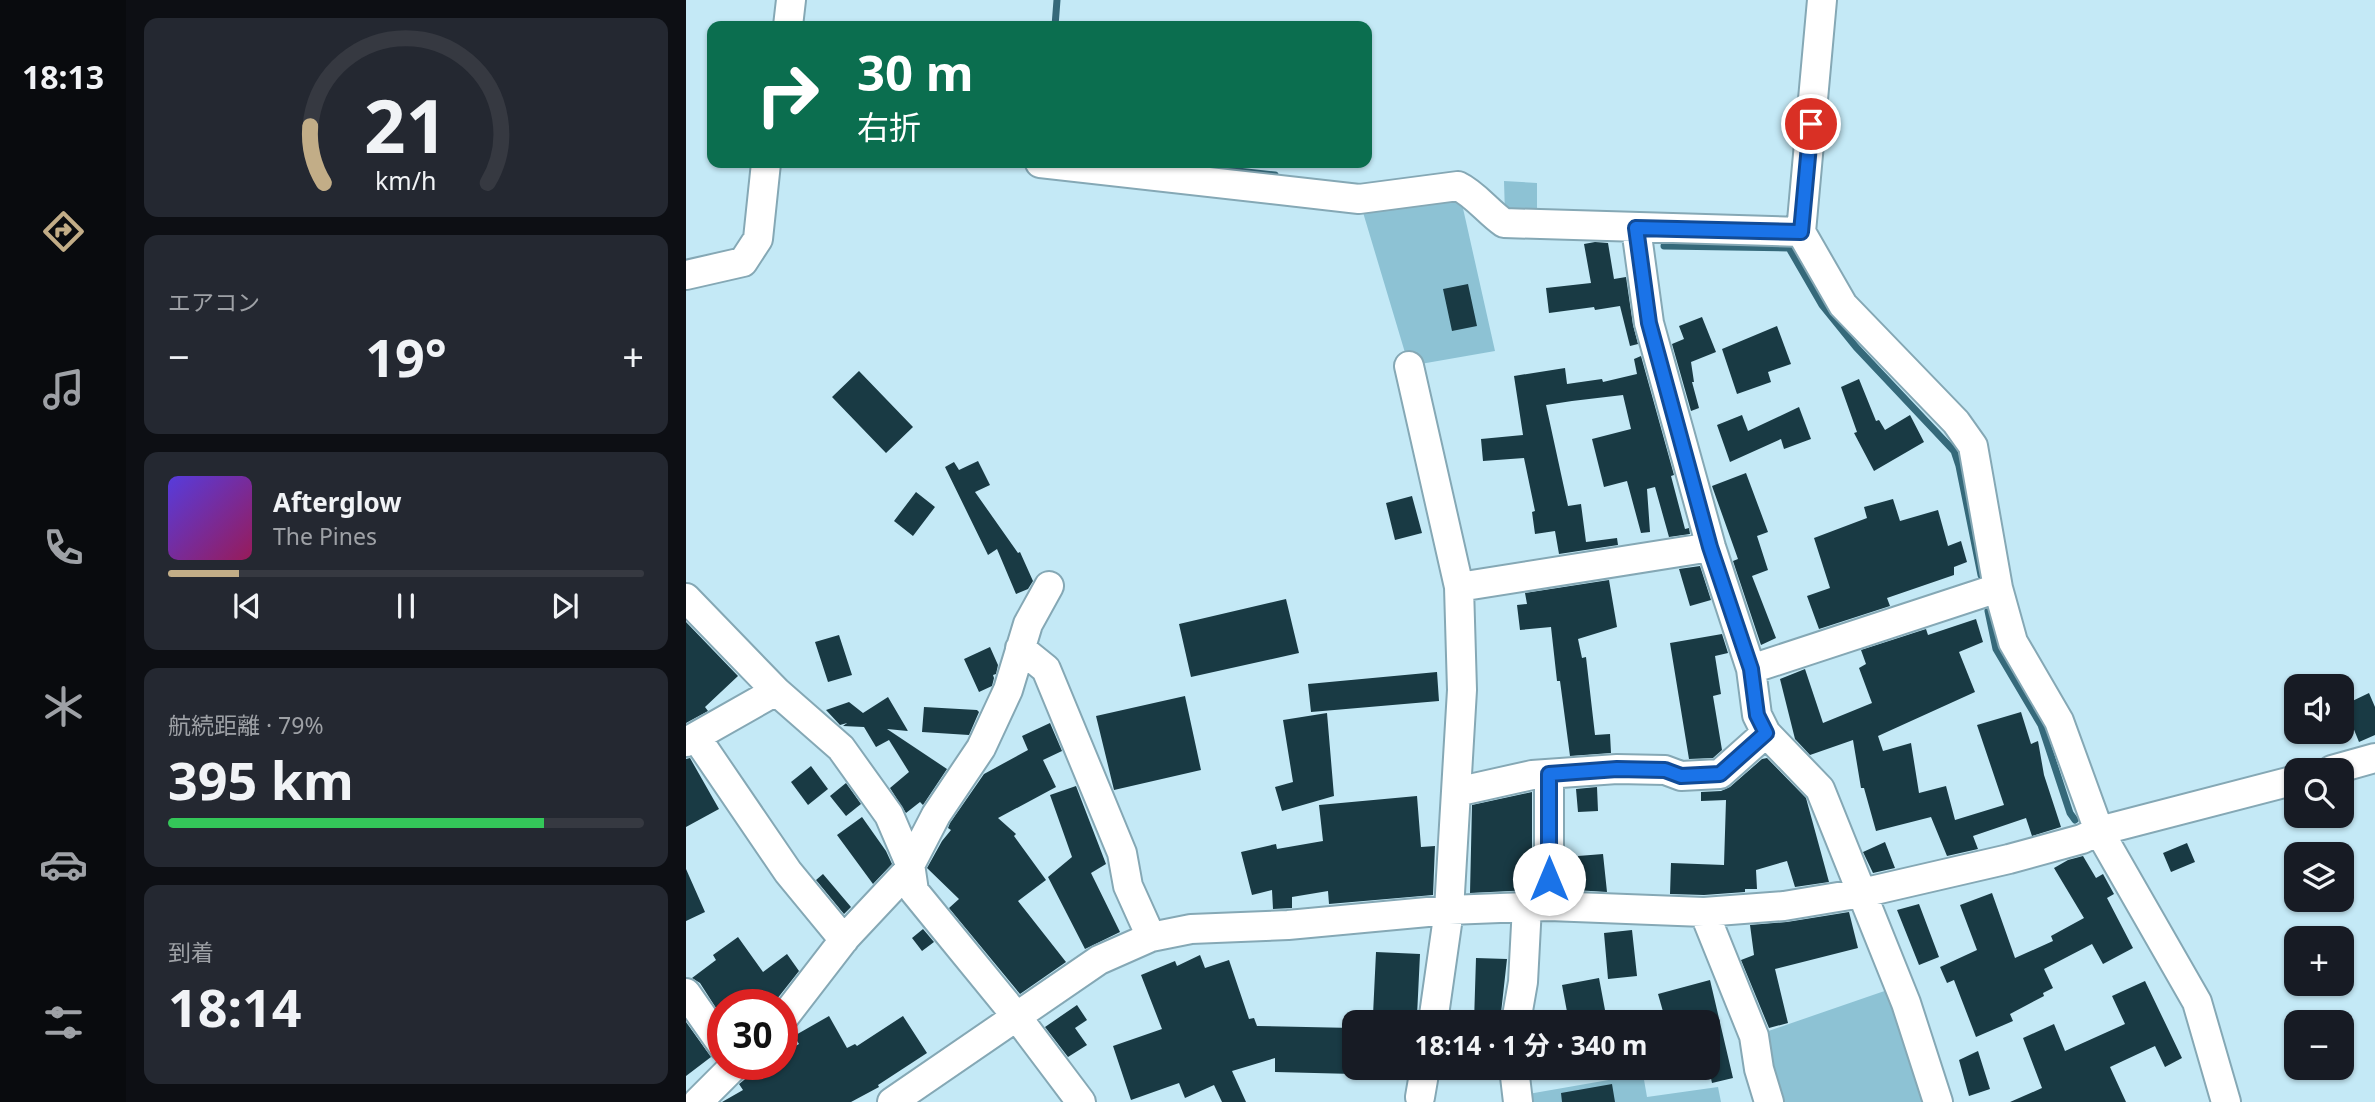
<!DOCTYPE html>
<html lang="ja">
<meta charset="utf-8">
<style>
body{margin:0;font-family:"Noto Sans","Noto Sans JP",sans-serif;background:#242831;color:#f1f3f6;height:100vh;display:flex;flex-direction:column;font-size:26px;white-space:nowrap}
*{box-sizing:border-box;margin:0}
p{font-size:23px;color:#9ea1a6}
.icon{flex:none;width:38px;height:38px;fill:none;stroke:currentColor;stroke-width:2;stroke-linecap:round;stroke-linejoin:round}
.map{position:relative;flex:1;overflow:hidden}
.sheet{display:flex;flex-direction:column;gap:18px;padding:18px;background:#0d0f14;width:560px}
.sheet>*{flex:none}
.banner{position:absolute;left:21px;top:21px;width:665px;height:147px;border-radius:14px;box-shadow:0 2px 5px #0004;background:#0b6e4f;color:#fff;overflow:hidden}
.controls{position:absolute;left:1598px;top:674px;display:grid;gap:14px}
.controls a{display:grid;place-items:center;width:70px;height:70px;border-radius:14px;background:#171b24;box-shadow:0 2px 5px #0004;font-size:35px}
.speed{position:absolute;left:21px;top:989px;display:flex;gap:14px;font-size:35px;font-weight:700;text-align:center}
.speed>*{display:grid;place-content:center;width:91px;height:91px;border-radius:50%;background:#171b24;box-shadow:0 2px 5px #0004;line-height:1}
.speed .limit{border:10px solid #d22;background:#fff;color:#111}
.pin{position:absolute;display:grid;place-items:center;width:60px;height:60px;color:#fff;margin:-30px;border:4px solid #fff;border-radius:50%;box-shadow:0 2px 7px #0007}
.me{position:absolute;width:77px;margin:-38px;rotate:0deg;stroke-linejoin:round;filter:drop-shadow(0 0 5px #0008)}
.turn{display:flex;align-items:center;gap:24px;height:147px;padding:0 35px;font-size:32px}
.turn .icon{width:91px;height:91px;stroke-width:2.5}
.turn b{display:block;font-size:49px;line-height:60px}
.big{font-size:52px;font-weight:700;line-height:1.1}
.sheet .tile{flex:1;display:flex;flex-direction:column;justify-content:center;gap:10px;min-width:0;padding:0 24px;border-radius:14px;background:#242831}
.sheet .dial{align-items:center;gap:0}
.dial svg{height:182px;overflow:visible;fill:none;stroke:#363941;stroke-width:7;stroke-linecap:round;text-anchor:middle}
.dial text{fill:#f1f3f6;stroke:none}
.song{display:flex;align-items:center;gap:21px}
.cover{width:84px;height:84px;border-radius:10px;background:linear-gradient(135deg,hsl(250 70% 55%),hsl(330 70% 35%))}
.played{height:7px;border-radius:4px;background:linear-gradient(90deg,#c2ad87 15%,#363941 15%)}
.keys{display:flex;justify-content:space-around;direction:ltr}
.heat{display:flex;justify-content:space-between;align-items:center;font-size:38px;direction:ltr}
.charge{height:10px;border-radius:5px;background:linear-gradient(90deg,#34c759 79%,#363941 0)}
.trip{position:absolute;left:656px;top:1010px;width:378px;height:70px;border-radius:14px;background:#171b24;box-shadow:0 2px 5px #0004;font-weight:700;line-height:70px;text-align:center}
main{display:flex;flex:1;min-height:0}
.dock{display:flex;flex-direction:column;width:126px;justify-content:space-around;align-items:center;background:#090b0e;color:#9ea1a6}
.dock .icon{width:49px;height:49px}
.dock .current{color:#c2ad87}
.dock b{font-size:32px;color:#f1f3f6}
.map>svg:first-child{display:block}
</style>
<main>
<nav class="dock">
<b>18:13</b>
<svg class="icon current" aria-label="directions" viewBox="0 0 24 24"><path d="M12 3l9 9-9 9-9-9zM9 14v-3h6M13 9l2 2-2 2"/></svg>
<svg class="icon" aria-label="music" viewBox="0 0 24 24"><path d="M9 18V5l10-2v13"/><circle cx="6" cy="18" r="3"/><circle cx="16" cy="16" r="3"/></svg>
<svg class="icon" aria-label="phone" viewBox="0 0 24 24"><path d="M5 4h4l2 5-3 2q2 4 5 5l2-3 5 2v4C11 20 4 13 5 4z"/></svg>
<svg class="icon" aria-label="climate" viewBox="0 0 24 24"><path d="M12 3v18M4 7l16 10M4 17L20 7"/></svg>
<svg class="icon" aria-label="car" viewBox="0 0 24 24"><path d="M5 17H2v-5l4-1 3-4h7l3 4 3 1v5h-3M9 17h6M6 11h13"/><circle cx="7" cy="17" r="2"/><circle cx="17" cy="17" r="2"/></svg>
<svg class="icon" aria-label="filters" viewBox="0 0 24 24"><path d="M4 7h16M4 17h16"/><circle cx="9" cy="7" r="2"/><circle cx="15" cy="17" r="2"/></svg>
</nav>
<section class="sheet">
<div class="tile dial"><svg viewBox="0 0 100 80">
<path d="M14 69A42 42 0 1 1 86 69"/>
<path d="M14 69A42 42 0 0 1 8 44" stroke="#c2ad87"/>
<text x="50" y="56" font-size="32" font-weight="700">21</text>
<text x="50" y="72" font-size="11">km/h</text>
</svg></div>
<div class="tile"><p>エアコン</p>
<div class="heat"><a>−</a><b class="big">19°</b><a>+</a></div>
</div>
<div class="tile">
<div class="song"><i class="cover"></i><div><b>Afterglow</b><p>The Pines</p></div></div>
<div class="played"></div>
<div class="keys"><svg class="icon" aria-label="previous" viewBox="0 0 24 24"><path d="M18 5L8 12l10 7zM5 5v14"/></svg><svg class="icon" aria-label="pause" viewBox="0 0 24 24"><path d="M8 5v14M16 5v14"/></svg><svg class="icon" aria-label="next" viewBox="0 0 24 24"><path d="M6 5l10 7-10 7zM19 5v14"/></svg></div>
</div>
<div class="tile"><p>航続距離 · 79%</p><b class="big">395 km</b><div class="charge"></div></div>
<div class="tile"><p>到着</p><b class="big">18:14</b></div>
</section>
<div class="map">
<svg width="1689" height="1102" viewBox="0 0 1689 1102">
<rect width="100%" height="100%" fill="#c4e9f6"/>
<path fill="#8dc2d4" d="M 818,181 L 851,183 L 851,215 L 819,215 Z
M 772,186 L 809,351 L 723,366 L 673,199 Z
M 1213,986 L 1252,1102 L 1083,1102 L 1068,1036 Z
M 957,1074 L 961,1097 L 1032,1087 L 1035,1102 L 832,1102 L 831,1096 Z"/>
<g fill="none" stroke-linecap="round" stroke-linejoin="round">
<path stroke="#35697a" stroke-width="7" d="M 369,26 L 371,0
M 479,163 L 589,175
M 978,246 L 1103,248 L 1136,305 L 1170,347 L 1268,451 L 1273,466 L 1295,575
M 1302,611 L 1310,649 L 1355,725 L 1384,813 L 1389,820"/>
</g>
<path fill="#193a44" d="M 909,242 L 922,243 L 928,279 L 940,277 L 947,325 L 952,344 L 944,346 L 934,306 L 909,310 L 908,307 L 863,313 L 860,288 L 905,283 L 898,244 Z
M 782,284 L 791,326 L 766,331 L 757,289 Z
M 1016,317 L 1030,352 L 1005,362 L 1008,382 L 1006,382 L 1013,408 L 1005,411 L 986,344 L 998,339 L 993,326 Z
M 1091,326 L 1105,364 L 1082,372 L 1085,382 L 1051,394 L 1036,349 Z
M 955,356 L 988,475 L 985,476 L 999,529 L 1003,528 L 1004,534 L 983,537 L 969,487 L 961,489 L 964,532 L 955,533 L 941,481 L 918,487 L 906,439 L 945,429 L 937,395 L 886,401 L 860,405 L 882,506 L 895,504 L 900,542 L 931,538 L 932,545 L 873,554 L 869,531 L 849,534 L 846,512 L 849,511 L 838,458 L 797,461 L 795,439 L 837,435 L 828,376 L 879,368 L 881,384 L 916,379 L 917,382 L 951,374 L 948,359 Z
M 173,371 L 227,427 L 200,453 L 146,397 Z
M 1173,379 L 1190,421 L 1193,420 L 1199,430 L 1224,415 L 1238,442 L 1188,471 L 1168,433 L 1171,432 L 1155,387 Z
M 1113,407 L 1125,439 L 1098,449 L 1095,439 L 1044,462 L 1031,425 L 1056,415 L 1062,431 Z
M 292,461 L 304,485 L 289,492 L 332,553 L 334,552 L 347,581 L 342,589 L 330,594 L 311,549 L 302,555 L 259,467 L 268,462 L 273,470 Z
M 1060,473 L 1082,532 L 1071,536 L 1082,570 L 1066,576 L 1090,638 L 1075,645 L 1047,561 L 1052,559 L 1026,486 Z
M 230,492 L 249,507 L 227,536 L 208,521 Z
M 726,496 L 736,533 L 709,540 L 700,503 Z
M 1207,499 L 1214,521 L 1252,510 L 1262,546 L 1275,541 L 1281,562 L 1268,567 L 1268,575 L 1201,598 L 1204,606 L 1133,629 L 1121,596 L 1144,588 L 1128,538 L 1181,518 L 1178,507 Z
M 1014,566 L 1025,600 L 1004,606 L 993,569 Z
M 923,580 L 931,627 L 892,639 L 896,658 L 900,657 L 909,735 L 924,734 L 925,753 L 884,756 L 874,681 L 871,681 L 865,627 L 834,630 L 831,605 L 841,604 L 839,593 Z
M 600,599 L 613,653 L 505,677 L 493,624 Z
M 1290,619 L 1297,642 L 1273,652 L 1289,692 L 1192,736 L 1197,751 L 1225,743 L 1233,793 L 1260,786 L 1269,820 L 1318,805 L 1291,725 L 1335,712 L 1345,744 L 1352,741 L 1358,775 L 1375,827 L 1346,836 L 1340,818 L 1287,836 L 1292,849 L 1261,856 L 1245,817 L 1190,831 L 1178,788 L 1175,788 L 1167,740 L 1124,755 L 1109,739 L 1094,679 L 1119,669 L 1137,723 L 1186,703 L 1173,668 L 1180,664 L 1175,650 L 1240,629 L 1242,635 Z
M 0,622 L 52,676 L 19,707 L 22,711 L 0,723 Z
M 1036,634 L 1042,653 L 1029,656 L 1035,694 L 1027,696 L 1036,750 L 1027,758 L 1003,759 L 984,643 Z
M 153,635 L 166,675 L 142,682 L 129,642 Z
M 304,647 L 312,665 L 310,674 L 307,675 L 308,678 L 306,686 L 293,692 L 278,659 Z
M 751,672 L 753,701 L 625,712 L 622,684 Z
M 1683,693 L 1689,707 L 1689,735 L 1673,742 L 1658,705 Z
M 499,696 L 515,770 L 428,790 L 410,716 Z
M 202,697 L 222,731 L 201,729 L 261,769 L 237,805 L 234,802 L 220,813 L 204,788 L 223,772 L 203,740 L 190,747 L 178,727 L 157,726 L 161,723 L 154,725 L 140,710 L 163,702 L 177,713 Z
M 238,707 L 291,710 L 293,712 L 283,735 L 236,732 Z
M 641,713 L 648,796 L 596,811 L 589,787 L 607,782 L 597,720 Z
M 364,723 L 376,751 L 357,760 L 370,787 L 312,818 L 330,834 L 328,836 L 360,880 L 332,901 L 380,962 L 334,994 L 263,908 L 273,899 L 241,868 L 256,841 L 265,830 L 262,828 L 264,823 L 298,774 L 342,750 L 336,736 Z
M 4,758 L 33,809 L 0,827 L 0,759 Z
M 1081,758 L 1120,798 L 1143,882 L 1109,887 L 1101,861 L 1070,870 L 1071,889 L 1059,889 L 1059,892 L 1018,895 L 984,894 L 985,863 L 1038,865 L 1040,800 L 1015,801 L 1015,792 L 1035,791 L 1044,787 L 1076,759 Z
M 125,766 L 142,789 L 122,805 L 105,782 Z
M 160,783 L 175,804 L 160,816 L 144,796 Z
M 390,786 L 420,864 L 405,873 L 434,932 L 399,949 L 362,877 L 386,857 L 364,795 Z
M 911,787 L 912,811 L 892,812 L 890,789 Z
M 846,792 L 846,890 L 784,893 L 786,805 Z
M 731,796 L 735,847 L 749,846 L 747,895 L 643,904 L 642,891 L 606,897 L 606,908 L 587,909 L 586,890 L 566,895 L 555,852 L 590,844 L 591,849 L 637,841 L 633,805 Z
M 176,817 L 200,851 L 206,864 L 187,884 L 151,835 Z
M 1199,842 L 1209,868 L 1187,873 L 1177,852 Z
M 1501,843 L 1509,862 L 1485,872 L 1477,853 Z
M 917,854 L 921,892 L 889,890 L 888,879 L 894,878 L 892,856 Z
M 1397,856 L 1410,878 L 1417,874 L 1428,894 L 1421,898 L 1447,948 L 1417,964 L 1406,944 L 1358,969 L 1367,988 L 1357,993 L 1358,996 L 1324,1014 L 1327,1021 L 1290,1037 L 1268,980 L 1261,983 L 1254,967 L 1291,950 L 1274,905 L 1306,893 L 1329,958 L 1367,941 L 1365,936 L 1398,918 L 1368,868 L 1382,860 Z
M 0,869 L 19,912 L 0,921 Z
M 137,874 L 165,907 L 158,914 L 130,880 Z
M 1233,904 L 1253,957 L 1233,965 L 1211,910 Z
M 1163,912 L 1172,948 L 1089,969 L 1102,1023 L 1083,1028 L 1055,960 L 1068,955 L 1064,925 L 1101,922 Z
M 237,929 L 248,942 L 236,951 L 226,938 Z
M 946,930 L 951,976 L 922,979 L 918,933 Z
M 52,937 L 77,972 L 101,954 L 113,971 L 87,1004 L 61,1004 L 52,992 L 30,1008 L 14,983 L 6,978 L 30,960 L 27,955 Z
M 690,952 L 734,954 L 731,1016 L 687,1015 Z
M 514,955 L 519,968 L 543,960 L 563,1019 L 568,1018 L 571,1026 L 668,1028 L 668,1074 L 589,1072 L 589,1058 L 546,1071 L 560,1102 L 536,1102 L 528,1085 L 499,1098 L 493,1083 L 445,1100 L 427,1046 L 476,1029 L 455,975 L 489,961 L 491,966 Z
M 790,958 L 821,959 L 814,1022 L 788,1022 Z
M 913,978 L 919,1010 L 882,1017 L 876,985 Z
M 1024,980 L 1047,1078 L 1026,1083 L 1022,1065 L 1022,1014 L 989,1022 L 980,1022 L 972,994 Z
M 1459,981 L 1496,1058 L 1479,1067 L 1469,1046 L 1424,1067 L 1440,1102 L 1324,1102 L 1356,1088 L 1337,1038 L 1368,1024 L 1379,1051 L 1439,1024 L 1426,996 Z
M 391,1005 L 401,1020 L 389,1028 L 401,1045 L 382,1057 L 359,1027 Z
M 143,1016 L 161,1048 L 169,1044 L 171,1046 L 217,1016 L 241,1053 L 192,1085 L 193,1087 L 165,1102 L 36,1102 L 57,1090 L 53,1084 L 78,1064 L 96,1064 L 96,1053 L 113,1044 L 108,1036 Z
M 0,1022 L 25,1057 L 0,1076 Z
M 1292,1051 L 1304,1089 L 1283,1096 L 1273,1060 Z
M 926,1084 L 929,1102 L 876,1102 L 875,1093 Z"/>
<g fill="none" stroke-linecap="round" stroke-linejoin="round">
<g stroke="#85a8b5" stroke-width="32">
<path id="minor" d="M 1136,0 L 1115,232 L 1157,305 L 1270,422 L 1287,446 L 1312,588 L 1327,642 L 1373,721 L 1413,831 L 1511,1002 L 1540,1102
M 102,26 L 105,0
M 354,163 L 673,199 L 772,186 C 789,194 802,212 818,223 L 1115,232
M 950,228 L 963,323 L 1025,547 L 1065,669 L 1071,715 L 1080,733 L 1134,789 L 1220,1003 L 1252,1102
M 0,275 L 57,262 L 72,239 L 80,163
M 723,366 L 773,587 L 776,690 L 763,910 L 747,1022
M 773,587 L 1025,547
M 0,598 L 90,691 L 0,742
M 334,648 L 360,669 L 436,853 L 442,886 L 465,937
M 1065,669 L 1312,588
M 90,691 L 155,748 L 203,815 L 224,864 L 228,891 L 331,1017 L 395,1102
M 10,737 L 102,872 L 158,940
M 1646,770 L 1689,758
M 863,774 L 863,906
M 770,792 L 846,775 L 931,769 L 979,770 L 995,776 L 1034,774 L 1080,733
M 1018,912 L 1068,1036 L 1073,1069 L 1083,1102
M 0,993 L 37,1046
M 96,1020 L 160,937 L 220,873 L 250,815 L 295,748 L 322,690 L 342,624 L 363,586
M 830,1022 L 837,982 L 841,906
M 828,1068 L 832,1102
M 734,1097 L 739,1068
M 12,1102 L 50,1064
M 206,1102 L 413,960 L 465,937 L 505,929 L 602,925 L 763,910 L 863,906 L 1018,912 L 1098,906 L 1176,893 L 1323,859 L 1396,839 L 1413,831 L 1610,780"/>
</g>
<use href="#minor" stroke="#fff" stroke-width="28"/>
</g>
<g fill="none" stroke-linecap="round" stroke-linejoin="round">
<g stroke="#114b97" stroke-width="18">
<path id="route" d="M 863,879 L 863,774 L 931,769 L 979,770 L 995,776 L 1034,774 L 1080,733 L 1071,715 L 1065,669 L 1024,547 L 963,323 L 950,228 L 1115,232 L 1125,124"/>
</g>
<use href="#route" stroke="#1a73e8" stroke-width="12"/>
</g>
</svg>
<div class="controls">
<a><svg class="icon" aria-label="sound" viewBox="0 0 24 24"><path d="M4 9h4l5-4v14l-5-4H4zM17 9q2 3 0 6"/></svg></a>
<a><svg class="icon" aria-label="search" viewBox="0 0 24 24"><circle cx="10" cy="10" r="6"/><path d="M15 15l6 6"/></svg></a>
<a><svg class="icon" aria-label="layers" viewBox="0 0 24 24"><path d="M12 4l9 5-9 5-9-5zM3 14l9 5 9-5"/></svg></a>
<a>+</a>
<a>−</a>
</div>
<div class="speed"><div class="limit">30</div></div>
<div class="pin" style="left:1125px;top:124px;background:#d93025"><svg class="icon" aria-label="arrive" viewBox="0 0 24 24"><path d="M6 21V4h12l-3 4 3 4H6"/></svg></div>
<svg class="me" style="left:863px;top:879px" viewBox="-20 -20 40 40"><circle r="19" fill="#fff"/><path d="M0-13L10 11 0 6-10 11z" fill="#1a73e8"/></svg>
<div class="trip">18:14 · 1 分 · 340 m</div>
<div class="banner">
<div class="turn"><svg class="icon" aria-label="right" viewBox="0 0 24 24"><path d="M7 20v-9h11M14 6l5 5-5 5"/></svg><div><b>30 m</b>右折</div></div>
</div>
</div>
</main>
